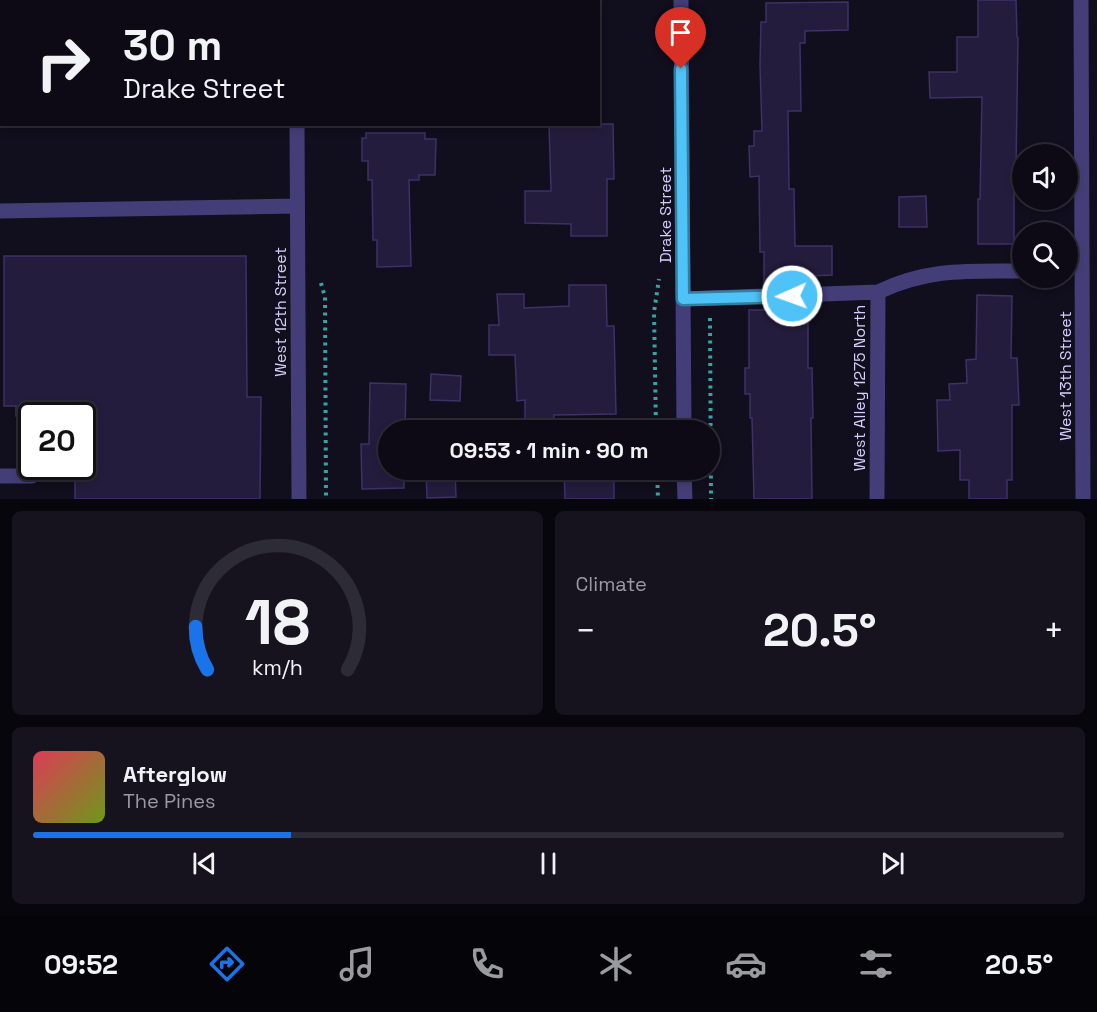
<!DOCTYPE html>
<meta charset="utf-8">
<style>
body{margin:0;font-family:"Space Grotesk",sans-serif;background:#16131f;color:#f1f3f6;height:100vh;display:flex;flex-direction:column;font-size:22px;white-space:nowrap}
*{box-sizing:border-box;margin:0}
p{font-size:20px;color:#9a9aa1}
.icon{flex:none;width:33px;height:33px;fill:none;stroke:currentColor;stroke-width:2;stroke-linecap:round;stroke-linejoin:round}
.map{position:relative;height:499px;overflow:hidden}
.details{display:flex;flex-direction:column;gap:12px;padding:12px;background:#07060c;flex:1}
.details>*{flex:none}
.top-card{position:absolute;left:0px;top:0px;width:600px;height:126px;box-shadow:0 3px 9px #0003,0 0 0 2px #2d2b35;background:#0d0a16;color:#f1f3f6;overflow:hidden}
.tools{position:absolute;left:1012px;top:144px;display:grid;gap:12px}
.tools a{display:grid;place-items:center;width:66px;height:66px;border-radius:50%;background:#0d0a16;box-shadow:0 3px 9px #0003,0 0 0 2px #2d2b35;font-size:30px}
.speed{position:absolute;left:18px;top:402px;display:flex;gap:12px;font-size:30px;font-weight:700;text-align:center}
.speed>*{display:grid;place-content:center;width:78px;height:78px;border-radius:50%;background:#0d0a16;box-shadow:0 3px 9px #0003,0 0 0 2px #2d2b35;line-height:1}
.speed .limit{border:3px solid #111;border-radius:9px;background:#fff;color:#111}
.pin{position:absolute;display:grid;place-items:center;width:51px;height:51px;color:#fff;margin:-62px -26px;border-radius:50% 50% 50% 0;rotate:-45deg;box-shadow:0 0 6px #0007}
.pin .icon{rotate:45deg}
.me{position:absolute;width:66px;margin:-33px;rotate:268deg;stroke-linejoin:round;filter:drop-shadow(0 0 4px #0008)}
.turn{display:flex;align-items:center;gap:21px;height:126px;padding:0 24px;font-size:27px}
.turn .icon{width:78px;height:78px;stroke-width:2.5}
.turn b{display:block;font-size:42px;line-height:51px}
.big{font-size:45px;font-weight:600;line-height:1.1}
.details .widget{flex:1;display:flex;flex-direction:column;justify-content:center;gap:9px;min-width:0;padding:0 21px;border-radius:9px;background:#16131f}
.details .dial{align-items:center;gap:0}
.dial svg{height:156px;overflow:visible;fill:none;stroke:#2d2b35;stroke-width:7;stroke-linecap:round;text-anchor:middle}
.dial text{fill:#f1f3f6;stroke:none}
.song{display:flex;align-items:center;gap:18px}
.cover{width:72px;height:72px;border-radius:9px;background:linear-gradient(135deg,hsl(350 70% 55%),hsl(80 70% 35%))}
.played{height:6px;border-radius:3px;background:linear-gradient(90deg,#1a73e8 25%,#2d2b35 25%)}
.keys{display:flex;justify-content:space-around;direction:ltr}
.heat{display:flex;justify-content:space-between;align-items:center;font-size:33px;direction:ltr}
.details .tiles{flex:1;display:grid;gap:12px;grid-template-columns:1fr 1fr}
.widget:last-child{grid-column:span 2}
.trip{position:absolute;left:378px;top:420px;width:342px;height:60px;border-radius:30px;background:#0d0a16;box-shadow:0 3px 9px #0003,0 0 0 2px #2d2b35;font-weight:600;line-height:60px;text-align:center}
.tab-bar{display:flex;height:96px;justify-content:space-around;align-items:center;background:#050409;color:#9a9aa1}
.tab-bar .icon{width:42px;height:42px}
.tab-bar .current{color:#1a73e8}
.tab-bar b{font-size:27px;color:#f1f3f6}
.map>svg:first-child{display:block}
</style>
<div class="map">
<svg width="1097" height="499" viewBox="0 0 1097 499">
<rect width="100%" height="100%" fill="#110e1d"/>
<path fill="#122626" d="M 0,0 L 126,0 L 126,1 L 2,2 L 2,46 L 0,46 Z"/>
<path fill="#241c3c" stroke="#3e3165" stroke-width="1.5" d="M 978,0 L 1016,0 L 1017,37 L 1018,38 L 1016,166 L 1014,165 L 1014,244 L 978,244 L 978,199 L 980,199 L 982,97 L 930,98 L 929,72 L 957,72 L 957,37 L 978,37 Z
M 848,2 L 848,30 L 805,31 L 805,43 L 800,43 L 801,111 L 788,111 L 789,189 L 794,189 L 795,246 L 832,246 L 832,275 L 809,276 L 808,285 L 764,286 L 764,252 L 760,252 L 759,176 L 750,177 L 749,146 L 754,146 L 754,131 L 762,131 L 760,64 L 761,22 L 766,22 L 766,3 Z
M 549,124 L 613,124 L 614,179 L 607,179 L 607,236 L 571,236 L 571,224 L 525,223 L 525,191 L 551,191 Z
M 366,133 L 425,133 L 425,139 L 436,139 L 435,175 L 419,175 L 419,180 L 409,180 L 411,266 L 377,267 L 377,240 L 373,240 L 372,180 L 368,180 L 368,161 L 362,161 L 362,138 L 366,138 Z
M 926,196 L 927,227 L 899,227 L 899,197 Z
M 4,256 L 246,256 L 247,397 L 261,397 L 260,499 L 75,499 L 75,466 L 82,466 L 82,416 L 16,416 L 16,406 L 4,406 Z
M 569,285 L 606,285 L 607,326 L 614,326 L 616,414 L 554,415 L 554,430 L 525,430 L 525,400 L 517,401 L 515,355 L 489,355 L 489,325 L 499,325 L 497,294 L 524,294 L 524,308 L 569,306 Z
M 977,295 L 1012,296 L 1011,358 L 1017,358 L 1019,405 L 1012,405 L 1012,480 L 1007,480 L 1007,499 L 969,499 L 969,480 L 960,480 L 960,450 L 938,451 L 937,400 L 950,400 L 949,384 L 967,383 L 966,360 L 976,359 Z
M 808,304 L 808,368 L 812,368 L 813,418 L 811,418 L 812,499 L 754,499 L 752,418 L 750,418 L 750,394 L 745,394 L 745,368 L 749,368 L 749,310 L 765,310 L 765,306 Z
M 431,374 L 461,376 L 460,401 L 430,400 Z
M 370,383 L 406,384 L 405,430 L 388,430 L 388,470 L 404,470 L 404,488 L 362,489 L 361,444 L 369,444 Z
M 426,470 L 455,470 L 456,497 L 427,498 Z
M 564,470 L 614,470 L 614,499 L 565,499 Z"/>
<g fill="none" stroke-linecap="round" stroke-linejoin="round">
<path stroke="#3aa3a2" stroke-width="4" stroke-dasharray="3 4.5" stroke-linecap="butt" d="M 321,283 L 325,297 L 326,499
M 710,318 L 711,499
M 656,430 L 654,312 L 659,279
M 657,470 L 658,499"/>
<path stroke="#433e77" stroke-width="15" d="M 296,0 L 296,2
M 681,0 L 684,430
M 1081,0 L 1083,499
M 297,124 L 299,499
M 0,211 L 297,206
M 683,299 L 878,292 C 928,268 969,271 1023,271
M 684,470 L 685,499
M 0,476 L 32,476
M 877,499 L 878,292"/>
</g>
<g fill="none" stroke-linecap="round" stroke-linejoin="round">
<g stroke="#337fa1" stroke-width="15">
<path id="route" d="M 681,69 L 683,299 L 792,296"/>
</g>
<use href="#route" stroke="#4fc3f7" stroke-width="10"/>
</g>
<g text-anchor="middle" stroke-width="4.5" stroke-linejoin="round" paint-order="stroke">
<g font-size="16" fill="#d6cffa" stroke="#110e1d">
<text transform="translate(665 215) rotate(-90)" y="6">Drake Street</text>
<text transform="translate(280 312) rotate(-90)" y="6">West 12th Street</text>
<text transform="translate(1065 376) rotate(-90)" y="6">West 13th Street</text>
<text transform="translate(859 388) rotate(-90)" y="6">West Alley 1275 North</text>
</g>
</g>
</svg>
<div class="tools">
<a><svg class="icon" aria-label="sound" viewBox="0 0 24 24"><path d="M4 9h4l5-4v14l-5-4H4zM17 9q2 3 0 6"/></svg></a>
<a><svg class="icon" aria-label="search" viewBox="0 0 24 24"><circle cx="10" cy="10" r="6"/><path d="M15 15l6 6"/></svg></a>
</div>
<div class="speed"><div class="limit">20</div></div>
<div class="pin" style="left:681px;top:69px;background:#d93025"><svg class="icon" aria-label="arrive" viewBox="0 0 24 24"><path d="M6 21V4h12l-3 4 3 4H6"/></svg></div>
<svg class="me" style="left:792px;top:296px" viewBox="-20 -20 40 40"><circle r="17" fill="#4fc3f7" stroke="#fff" stroke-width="3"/><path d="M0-11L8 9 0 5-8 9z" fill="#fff"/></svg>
<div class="trip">09:53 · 1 min · 90 m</div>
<div class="top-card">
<div class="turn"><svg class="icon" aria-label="right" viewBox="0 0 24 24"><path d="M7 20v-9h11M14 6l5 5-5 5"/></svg><div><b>30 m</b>Drake Street</div></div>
</div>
</div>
<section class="details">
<div class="tiles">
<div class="widget dial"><svg viewBox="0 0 100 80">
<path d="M14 69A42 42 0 1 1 86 69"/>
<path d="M14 69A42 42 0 0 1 8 47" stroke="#1a73e8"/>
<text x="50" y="56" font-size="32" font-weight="700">18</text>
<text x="50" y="72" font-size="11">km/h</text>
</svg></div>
<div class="widget"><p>Climate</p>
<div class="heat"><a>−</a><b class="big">20.5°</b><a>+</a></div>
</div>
<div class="widget">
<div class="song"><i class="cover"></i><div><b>Afterglow</b><p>The Pines</p></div></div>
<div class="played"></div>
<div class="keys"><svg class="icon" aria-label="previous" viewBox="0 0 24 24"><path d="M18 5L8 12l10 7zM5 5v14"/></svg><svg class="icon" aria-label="pause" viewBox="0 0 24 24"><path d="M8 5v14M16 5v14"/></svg><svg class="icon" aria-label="next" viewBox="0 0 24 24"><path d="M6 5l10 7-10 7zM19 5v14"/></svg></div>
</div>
</div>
</section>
<nav class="tab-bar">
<b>09:52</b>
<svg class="icon current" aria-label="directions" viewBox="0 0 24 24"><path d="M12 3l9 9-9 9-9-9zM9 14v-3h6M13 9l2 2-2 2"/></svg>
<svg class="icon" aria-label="music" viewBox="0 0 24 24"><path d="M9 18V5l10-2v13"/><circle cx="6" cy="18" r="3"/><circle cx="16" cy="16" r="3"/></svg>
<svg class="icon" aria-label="phone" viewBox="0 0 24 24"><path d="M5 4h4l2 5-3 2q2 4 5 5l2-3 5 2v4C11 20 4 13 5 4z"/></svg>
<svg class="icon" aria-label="climate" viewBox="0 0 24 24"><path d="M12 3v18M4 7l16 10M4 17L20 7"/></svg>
<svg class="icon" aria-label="car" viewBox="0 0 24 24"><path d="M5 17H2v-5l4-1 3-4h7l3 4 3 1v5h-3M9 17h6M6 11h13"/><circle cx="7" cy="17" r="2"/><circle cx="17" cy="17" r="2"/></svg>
<svg class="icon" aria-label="filters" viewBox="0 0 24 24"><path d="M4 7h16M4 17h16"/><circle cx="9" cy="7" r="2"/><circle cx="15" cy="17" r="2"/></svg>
<b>20.5°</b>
</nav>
